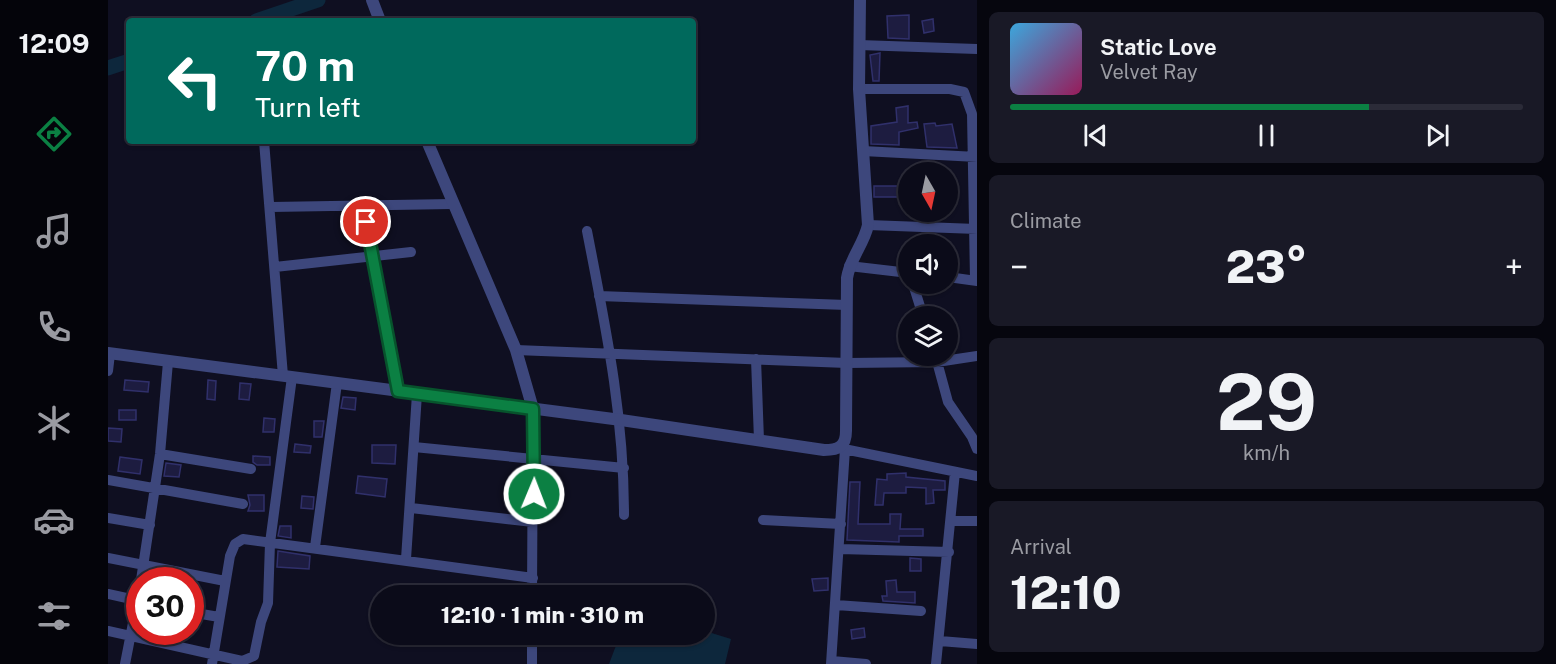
<!DOCTYPE html>
<meta charset="utf-8">
<style>
body{margin:0;font-family:"Public Sans",sans-serif;background:#191926;color:#f1f3f6;height:100vh;display:flex;flex-direction:column;font-size:22px;white-space:nowrap}
*{box-sizing:border-box;margin:0}
p{font-size:20px;color:#9a9ba2}
.icon{flex:none;width:33px;height:33px;fill:none;stroke:currentColor;stroke-width:2;stroke-linecap:round;stroke-linejoin:round}
.map{position:relative;flex:1;overflow:hidden}
.side{display:flex;flex-direction:column;gap:12px;padding:12px;background:#06060e;width:579px}
.side>*{flex:none}
.hud{position:absolute;left:18px;top:18px;width:570px;height:126px;border-radius:6px;box-shadow:0 2px 4px #0004,0 0 0 2px #2b2b38;background:#00695c;color:#fff;overflow:hidden}
.needle{width:39px;rotate:171deg}
.controls{position:absolute;left:790px;top:162px;display:grid;gap:12px}
.controls a{display:grid;place-items:center;width:60px;height:60px;border-radius:50%;background:#0b0b19;box-shadow:0 2px 4px #0004,0 0 0 2px #2b2b38;font-size:30px}
.speed{position:absolute;left:18px;top:567px;display:flex;gap:12px;font-size:30px;font-weight:700;text-align:center}
.speed>*{display:grid;place-content:center;width:78px;height:78px;border-radius:50%;background:#0b0b19;box-shadow:0 2px 4px #0004,0 0 0 2px #2b2b38;line-height:1}
.speed .limit{border:9px solid #d22;background:#fff;color:#111}
.pin{position:absolute;display:grid;place-items:center;width:51px;height:51px;color:#fff;margin:-26px;border:3px solid #fff;border-radius:50%;box-shadow:0 2px 6px #0007}
.me{position:absolute;width:66px;margin:-33px;rotate:1deg;stroke-linejoin:round;filter:drop-shadow(0 0 4px #0008)}
.turn{display:flex;align-items:center;gap:21px;height:126px;padding:0 30px;font-size:27px}
.turn .icon{width:78px;height:78px;stroke-width:2.5}
.turn b{display:block;font-size:42px;line-height:51px}
.big{font-size:45px;font-weight:800;line-height:1.1}
.side .card{flex:1;display:flex;flex-direction:column;justify-content:center;gap:9px;min-width:0;padding:0 21px;border-radius:9px;background:#191926}
.side .dial{align-items:center;gap:0}
.dial b{font-size:78px;line-height:1}
.song{display:flex;align-items:center;gap:18px}
.cover{width:72px;height:72px;border-radius:9px;background:linear-gradient(135deg,hsl(200 70% 55%),hsl(330 70% 35%))}
.played{height:6px;border-radius:3px;background:linear-gradient(90deg,#0b8043 70%,#2b2b38 70%)}
.keys{display:flex;justify-content:space-around;direction:ltr}
.heat{display:flex;justify-content:space-between;align-items:center;font-size:33px;direction:ltr}
.trip{position:absolute;left:262px;top:585px;width:345px;height:60px;border-radius:30px;background:#0b0b19;box-shadow:0 2px 4px #0004,0 0 0 2px #2b2b38;font-weight:800;line-height:60px;text-align:center}
main{display:flex;flex:1;min-height:0}
.tab-bar{display:flex;flex-direction:column;width:108px;justify-content:space-around;align-items:center;background:#04040a;color:#9a9ba2}
.tab-bar .icon{width:42px;height:42px}
.tab-bar .on{color:#0b8043}
.tab-bar b{font-size:27px;color:#f1f3f6}
.map>svg:first-child{display:block}
</style>
<main>
<nav class="tab-bar">
<b>12:09</b>
<svg class="icon on" aria-label="directions" viewBox="0 0 24 24"><path d="M12 3l9 9-9 9-9-9zM9 14v-3h6M13 9l2 2-2 2"/></svg>
<svg class="icon" aria-label="music" viewBox="0 0 24 24"><path d="M9 18V5l10-2v13"/><circle cx="6" cy="18" r="3"/><circle cx="16" cy="16" r="3"/></svg>
<svg class="icon" aria-label="phone" viewBox="0 0 24 24"><path d="M5 4h4l2 5-3 2q2 4 5 5l2-3 5 2v4C11 20 4 13 5 4z"/></svg>
<svg class="icon" aria-label="climate" viewBox="0 0 24 24"><path d="M12 3v18M4 7l16 10M4 17L20 7"/></svg>
<svg class="icon" aria-label="car" viewBox="0 0 24 24"><path d="M5 17H2v-5l4-1 3-4h7l3 4 3 1v5h-3M9 17h6M6 11h13"/><circle cx="7" cy="17" r="2"/><circle cx="17" cy="17" r="2"/></svg>
<svg class="icon" aria-label="filters" viewBox="0 0 24 24"><path d="M4 7h16M4 17h16"/><circle cx="9" cy="7" r="2"/><circle cx="15" cy="17" r="2"/></svg>
</nav>
<div class="map">
<svg width="869" height="664" viewBox="0 0 869 664">
<rect width="100%" height="100%" fill="#0f0f21"/>
<path fill="#0d273c" d="M 597,631 L 623,639 L 617,664 L 501,664 L 512,635 L 597,634 Z"/>
<g fill="none" stroke-linecap="round" stroke-linejoin="round">
<path stroke="#0d273c" stroke-width="15" d="M 148,21 L 210,0
M 0,68 L 21,61"/>
</g>
<path fill="#1d1c40" stroke="#30306b" stroke-width="1.5" d="M 801,15 L 801,39 L 780,38 L 779,16 Z
M 825,19 L 826,31 L 816,33 L 814,21 Z
M 772,53 L 771,81 L 765,81 L 762,55 Z
M 800,106 L 800,123 L 809,122 L 810,128 L 791,132 L 791,145 L 763,144 L 763,126 L 789,122 L 788,108 Z
M 827,123 L 828,126 L 844,124 L 849,148 L 819,147 L 816,124 Z
M 766,186 L 790,186 L 790,197 L 766,197 Z
M 17,380 L 41,382 L 40,392 L 16,390 Z
M 100,380 L 108,381 L 107,400 L 99,399 Z
M 132,383 L 143,384 L 141,400 L 131,399 Z
M 235,397 L 248,398 L 247,410 L 233,408 Z
M 11,410 L 28,410 L 28,420 L 11,420 Z
M 156,418 L 167,419 L 166,432 L 155,432 Z
M 206,421 L 216,421 L 214,437 L 206,437 Z
M 0,428 L 14,429 L 13,442 L 0,441 Z
M 187,444 L 203,446 L 202,453 L 186,452 Z
M 264,445 L 288,445 L 287,464 L 264,463 Z
M 145,456 L 162,457 L 162,465 L 149,465 L 145,462 Z
M 12,457 L 34,460 L 32,474 L 10,471 Z
M 58,463 L 73,465 L 71,477 L 56,476 Z
M 798,473 L 798,477 L 837,481 L 837,490 L 825,490 L 826,503 L 818,504 L 818,488 L 798,487 L 798,493 L 776,493 L 775,505 L 767,505 L 769,479 L 779,480 L 779,474 Z
M 250,476 L 279,479 L 277,497 L 248,493 Z
M 742,482 L 752,482 L 750,524 L 782,524 L 782,514 L 793,514 L 792,529 L 815,529 L 815,536 L 791,536 L 791,542 L 739,540 Z
M 140,495 L 156,495 L 156,511 L 140,511 L 142,505 Z
M 194,496 L 206,497 L 205,509 L 193,508 Z
M 172,526 L 183,526 L 183,538 L 170,536 Z
M 170,551 L 202,556 L 201,569 L 169,567 Z
M 802,558 L 813,559 L 813,571 L 802,571 Z
M 720,578 L 720,590 L 706,591 L 704,579 Z
M 788,580 L 789,592 L 807,592 L 807,603 L 775,601 L 774,596 L 779,596 L 778,581 Z
M 756,628 L 757,637 L 744,639 L 743,630 Z"/>
<g fill="none" stroke-linecap="round" stroke-linejoin="round">
<path stroke="#3d477c" stroke-width="10" d="M 751,45 L 869,49
M 751,89 L 842,89 L 856,92 L 864,114 L 867,280
M 156,141 L 175,376
M 755,151 L 869,157
M 255,205 L 290,391
M 163,207 L 344,204
M 760,225 L 869,229
M 479,231 C 498,329 516,414 516,515
M 741,266 L 801,273
M 167,267 L 303,252
M 840,277 L 869,281
M 805,284 L 815,316
M 491,296 L 739,305
M 408,350 L 739,363 L 829,362 L 869,356
M 828,358 L 840,402 L 864,437 L 869,449
M 648,359 L 651,440
M 0,371 L 2,354
M 306,447 L 516,468
M 731,448 L 869,476
M 52,454 L 143,469
M 0,480 L 135,504
M 303,508 L 425,522
M 0,518 L 42,525
M 655,520 L 733,524
M 843,521 L 869,521
M 207,547 L 229,383
M 732,549 L 841,552
M 0,558 L 117,581
M 298,559 L 309,394
M 33,580 L 52,454 L 60,362
M 0,594 L 32,601
M 424,596 L 425,409
M 728,605 L 813,611
M 82,612 L 111,617
M 0,631 L 134,661 L 146,656 L 153,622 L 160,603 L 162,543 L 184,377
M 832,641 L 869,644
M 724,661 L 758,664
M 17,664 L 32,587
M 104,664 L 122,556 L 127,544 L 135,539 L 425,578
M 424,664 L 424,634
M 723,664 L 737,449
M 828,664 L 847,472"/>
<path stroke="#3d477c" stroke-width="12" d="M 264,0 L 272,21
M 319,141 L 408,350 L 425,409
M 0,353 L 513,420 L 716,450 C 731,450 738,446 738,431 L 739,278 C 742,258 756,244 760,225 L 751,89 L 752,0"/>
</g>
<g fill="none" stroke-linecap="round" stroke-linejoin="round">
<g stroke="#07532c" stroke-width="15">
<path id="route" d="M 258,222 L 290,391 L 425,409 L 426,494"/>
</g>
<use href="#route" stroke="#0b8043" stroke-width="10"/>
</g>
</svg>
<div class="controls">
<a><svg class="needle" viewBox="-14 -14 28 28"><path d="M0-13l5 13h-10z" fill="#e53935"/><path d="M0 13l5-13h-10z" fill="#9a9ba2"/></svg></a>
<a><svg class="icon" aria-label="sound" viewBox="0 0 24 24"><path d="M4 9h4l5-4v14l-5-4H4zM17 9q2 3 0 6"/></svg></a>
<a><svg class="icon" aria-label="layers" viewBox="0 0 24 24"><path d="M12 4l9 5-9 5-9-5zM3 14l9 5 9-5"/></svg></a>
</div>
<div class="speed"><div class="limit">30</div></div>
<div class="pin" style="left:258px;top:222px;background:#d93025"><svg class="icon" aria-label="arrive" viewBox="0 0 24 24"><path d="M6 21V4h12l-3 4 3 4H6"/></svg></div>
<svg class="me" style="left:426px;top:494px" viewBox="-20 -20 40 40"><circle r="17" fill="#0b8043" stroke="#fff" stroke-width="3"/><path d="M0-11L8 9 0 5-8 9z" fill="#fff"/></svg>
<div class="trip">12:10 · 1 min · 310 m</div>
<div class="hud">
<div class="turn"><svg class="icon" aria-label="left" viewBox="0 0 24 24"><path d="M17 20v-9H6M10 6l-5 5 5 5"/></svg><div><b>70 m</b>Turn left</div></div>
</div>
</div>
<section class="side">
<div class="card">
<div class="song"><i class="cover"></i><div><b>Static Love</b><p>Velvet Ray</p></div></div>
<div class="played"></div>
<div class="keys"><svg class="icon" aria-label="previous" viewBox="0 0 24 24"><path d="M18 5L8 12l10 7zM5 5v14"/></svg><svg class="icon" aria-label="pause" viewBox="0 0 24 24"><path d="M8 5v14M16 5v14"/></svg><svg class="icon" aria-label="next" viewBox="0 0 24 24"><path d="M6 5l10 7-10 7zM19 5v14"/></svg></div>
</div>
<div class="card"><p>Climate</p>
<div class="heat"><a>−</a><b class="big">23°</b><a>+</a></div>
</div>
<div class="card dial"><b>29</b><p>km/h</p></div>
<div class="card"><p>Arrival</p><b class="big">12:10</b></div>
</section>
</main>
